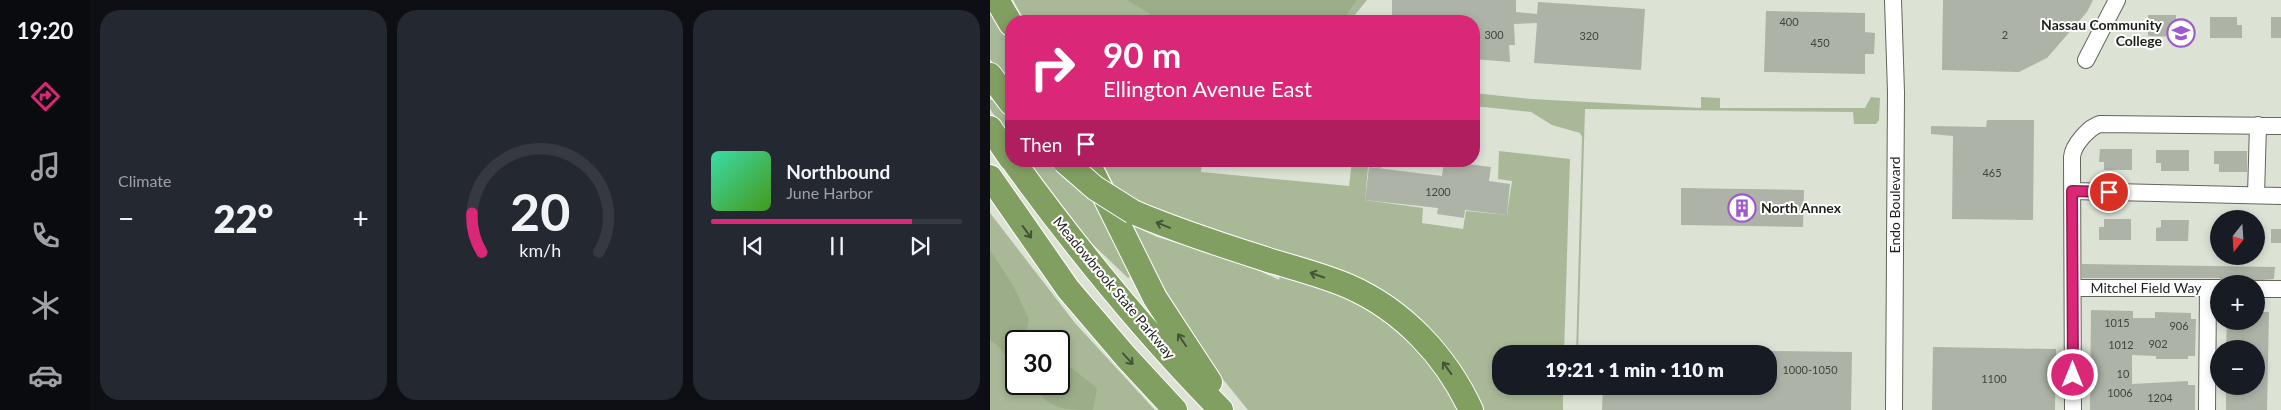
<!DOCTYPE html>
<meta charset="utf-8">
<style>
body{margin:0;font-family:Lato,sans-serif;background:#242831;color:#f1f3f6;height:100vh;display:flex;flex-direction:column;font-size:19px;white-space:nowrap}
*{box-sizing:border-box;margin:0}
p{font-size:16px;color:#9ea1a6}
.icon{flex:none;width:28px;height:28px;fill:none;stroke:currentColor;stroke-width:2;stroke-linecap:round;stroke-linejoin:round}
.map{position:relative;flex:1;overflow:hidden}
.panel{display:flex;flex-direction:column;gap:10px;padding:10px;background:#0d0f14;width:900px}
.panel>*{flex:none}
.hud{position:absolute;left:15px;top:15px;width:475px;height:152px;border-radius:20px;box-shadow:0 2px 8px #0003;background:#db2777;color:#fff;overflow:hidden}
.needle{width:32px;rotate:197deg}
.fabs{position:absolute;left:1220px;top:210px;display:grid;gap:10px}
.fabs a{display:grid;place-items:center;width:55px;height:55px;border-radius:50%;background:#171b24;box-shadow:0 2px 8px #0003;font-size:25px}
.speed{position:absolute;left:15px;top:330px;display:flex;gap:10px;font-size:25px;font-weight:700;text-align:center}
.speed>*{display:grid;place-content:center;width:65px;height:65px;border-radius:50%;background:#171b24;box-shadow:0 2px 8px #0003;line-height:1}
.speed .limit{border:2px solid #111;border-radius:8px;background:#fff;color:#111}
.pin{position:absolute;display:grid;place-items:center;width:42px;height:42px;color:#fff;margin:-21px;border:2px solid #fff;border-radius:50%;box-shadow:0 1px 5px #0007}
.me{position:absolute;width:55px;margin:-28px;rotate:0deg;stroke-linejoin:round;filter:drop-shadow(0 0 4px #0008)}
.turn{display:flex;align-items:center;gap:18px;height:105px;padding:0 15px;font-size:22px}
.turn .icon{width:65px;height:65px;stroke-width:2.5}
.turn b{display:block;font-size:35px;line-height:42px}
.then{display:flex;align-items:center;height:48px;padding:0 15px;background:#0003;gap:10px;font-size:19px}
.big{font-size:38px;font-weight:800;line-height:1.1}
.panel .tile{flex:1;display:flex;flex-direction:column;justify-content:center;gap:8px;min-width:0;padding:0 18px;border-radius:20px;background:#242831}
.panel .dial{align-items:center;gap:0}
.dial svg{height:130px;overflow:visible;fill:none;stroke:#363941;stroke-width:7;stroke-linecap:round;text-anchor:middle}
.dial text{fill:#f1f3f6;stroke:none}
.song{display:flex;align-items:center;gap:15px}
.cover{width:60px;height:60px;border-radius:8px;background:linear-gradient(135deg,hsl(160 70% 55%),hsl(100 70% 35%))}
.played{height:5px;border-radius:2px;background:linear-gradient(90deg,#db2777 80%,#363941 80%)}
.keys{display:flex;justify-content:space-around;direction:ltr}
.heat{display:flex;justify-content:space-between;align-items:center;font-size:28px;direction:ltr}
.panel .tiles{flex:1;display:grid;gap:10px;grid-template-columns:repeat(3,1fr)}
.trip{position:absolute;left:502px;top:345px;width:285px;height:50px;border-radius:20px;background:#171b24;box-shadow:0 2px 8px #0003;font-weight:800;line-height:50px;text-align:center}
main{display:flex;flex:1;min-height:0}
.tabs{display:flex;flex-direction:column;width:90px;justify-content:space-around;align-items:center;background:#090b0e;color:#9ea1a6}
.tabs .icon{width:35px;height:35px}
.tabs .on{color:#db2777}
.tabs b{font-size:22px;color:#f1f3f6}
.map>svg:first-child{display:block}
</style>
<main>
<nav class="tabs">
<b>19:20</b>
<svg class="icon on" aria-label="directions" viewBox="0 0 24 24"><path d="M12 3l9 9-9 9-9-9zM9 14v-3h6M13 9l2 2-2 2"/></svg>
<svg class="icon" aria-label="music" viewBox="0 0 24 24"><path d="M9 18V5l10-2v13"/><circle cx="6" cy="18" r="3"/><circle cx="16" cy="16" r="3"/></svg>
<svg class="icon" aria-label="phone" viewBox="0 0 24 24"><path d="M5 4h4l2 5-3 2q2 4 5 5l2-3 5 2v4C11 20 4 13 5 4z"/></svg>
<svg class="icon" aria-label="climate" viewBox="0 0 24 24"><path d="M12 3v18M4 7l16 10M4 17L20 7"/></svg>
<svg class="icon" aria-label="car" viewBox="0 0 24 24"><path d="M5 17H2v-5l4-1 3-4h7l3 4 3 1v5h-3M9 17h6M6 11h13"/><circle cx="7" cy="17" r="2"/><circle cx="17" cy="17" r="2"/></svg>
</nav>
<section class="panel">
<div class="tiles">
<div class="tile"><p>Climate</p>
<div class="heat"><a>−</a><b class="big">22°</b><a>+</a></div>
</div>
<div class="tile dial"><svg viewBox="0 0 100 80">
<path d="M14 69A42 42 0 1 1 86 69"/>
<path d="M14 69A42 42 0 0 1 8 45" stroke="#db2777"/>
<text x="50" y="56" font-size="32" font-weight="700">20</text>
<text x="50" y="72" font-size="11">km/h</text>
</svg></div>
<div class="tile">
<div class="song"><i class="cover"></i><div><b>Northbound</b><p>June Harbor</p></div></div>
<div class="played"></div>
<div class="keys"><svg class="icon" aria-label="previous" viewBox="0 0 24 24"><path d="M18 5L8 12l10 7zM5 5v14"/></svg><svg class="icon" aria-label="pause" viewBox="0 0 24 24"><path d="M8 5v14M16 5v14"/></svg><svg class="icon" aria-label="next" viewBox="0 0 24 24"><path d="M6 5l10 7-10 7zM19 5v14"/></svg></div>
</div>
</div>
</section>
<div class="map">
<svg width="1291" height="410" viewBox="0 0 1291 410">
<rect width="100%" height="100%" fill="#dce3d5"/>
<path fill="#a9b998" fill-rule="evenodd" d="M 23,0 L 377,0 L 360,21 L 35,21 Z
M 0,8 L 21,45 L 21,88 L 0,59 Z
M 484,93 L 541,99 L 711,108 L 711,97 L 730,98 L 730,108 L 875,108 L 881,97 L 890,98 L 889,120 L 886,124 L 864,124 L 863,112 L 595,109 L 588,354 L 586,354 L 592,137 L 590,133 L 562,125 L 541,112 L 484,106 Z
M 0,100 L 4,100 L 21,120 L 21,139 L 0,109 Z
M 509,151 L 580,159 L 574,354 L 511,354 L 511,386 L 573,386 L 573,410 L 490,410 L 419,316 L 217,233 L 129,195 L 112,161 L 212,161 L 211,172 L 359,186 L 362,161 L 392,161 L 391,168 L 378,167 L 375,200 L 433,208 L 432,223 L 473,229 L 476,211 L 517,215 L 522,181 L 508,179 Z
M 38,161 L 57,161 L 77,181 L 105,203 L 142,276 L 138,278 L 93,235 Z
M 0,213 L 85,323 L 165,410 L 0,410 ZM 26,341 L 69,341 L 69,384 L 26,384 Z
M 144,226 L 167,237 L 248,261 L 289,280 L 290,275 L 324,284 L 363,300 L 389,315 L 445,365 L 470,410 L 258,410 L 210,351 L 212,347 L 171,283 Z"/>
<path fill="#9cae89" d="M 137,0 L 367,0 L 352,21 L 172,21 Z
M 0,250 L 23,285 L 39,319 L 35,341 L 26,341 L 26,372 L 9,347 L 0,340 Z
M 69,358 L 107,388 L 103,410 C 75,410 57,410 43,384 L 69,384 Z"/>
<path fill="#adb4a7" d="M 402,0 L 526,0 L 526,12 L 547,14 L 548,2 L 655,9 L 651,70 L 544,63 L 547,23 L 524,24 L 525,45 L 519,45 L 520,62 L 484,59 L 484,21 L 402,21 Z
M 953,0 L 1103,0 L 1097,12 L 1057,58 L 1029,72 L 952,70 Z
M 776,11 L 875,13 L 875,32 L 885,33 L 884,54 L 875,54 L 875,74 L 774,72 Z
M 1158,15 L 1186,15 L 1186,23 L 1191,23 L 1191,37 L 1158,36 Z
M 1220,17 L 1247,17 L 1247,25 L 1252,25 L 1252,38 L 1220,38 Z
M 1281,17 L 1291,17 L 1291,38 L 1281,38 Z
M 997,120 L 1044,120 L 1043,220 L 962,219 L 963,136 L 941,134 L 941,126 L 996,127 Z
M 1110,149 L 1142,149 L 1142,170 L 1114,170 L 1114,162 L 1109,162 Z
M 1166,150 L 1199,150 L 1199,171 L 1171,171 L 1171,163 L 1166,163 Z
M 1224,151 L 1257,151 L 1257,172 L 1229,172 L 1229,164 L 1224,164 Z
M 454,161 L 501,167 L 499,181 L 520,184 L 517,215 L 475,210 L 474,218 L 447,214 L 448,208 L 375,200 L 379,167 L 452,176 Z
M 691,188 L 814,190 L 813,227 L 691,225 Z
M 1114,219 L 1141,219 L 1141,240 L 1109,240 L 1109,227 L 1114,227 Z
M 1171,220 L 1199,220 L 1198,241 L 1166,241 L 1166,228 L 1171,227 Z
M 1281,229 L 1291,229 L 1291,243 L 1281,243 Z
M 1092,264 L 1285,267 L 1284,279 L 1260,281 L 1235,281 L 1229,278 L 1092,278 Z
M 1101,310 L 1143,311 L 1143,318 L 1165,318 L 1165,312 L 1201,313 L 1201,319 L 1206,319 L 1205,356 L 1198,356 L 1198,359 L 1166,359 L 1166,356 L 1142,355 L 1142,384 L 1198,381 L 1198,385 L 1205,385 L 1205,410 L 1100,410 Z
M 1266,312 L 1279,312 L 1277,410 L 1236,410 L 1236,386 L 1266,386 L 1266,349 L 1236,349 L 1237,321 L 1266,321 Z
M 943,347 L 1066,349 L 1065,410 L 942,410 Z
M 779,351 L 862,352 L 861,410 L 612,410 L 613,386 L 779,386 Z"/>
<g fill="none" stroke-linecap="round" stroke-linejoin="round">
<g stroke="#61675b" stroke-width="18">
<path id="minor" d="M 903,0 L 906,92 L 904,410
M 1096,60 L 1127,0
M 1082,191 L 1291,196
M 1266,195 L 1268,125
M 1083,288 L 1229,288
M 1266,289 L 1291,289
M 1083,410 L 1082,157 C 1083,145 1099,127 1110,124 L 1291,126
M 1217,410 L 1218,288"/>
</g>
<g stroke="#fff" stroke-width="26">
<path id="highway" d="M 7,0 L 21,24
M 0,75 L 21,103
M 0,128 L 21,159
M 23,161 C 87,249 155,333 231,410
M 97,161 L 165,298 L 220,382
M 0,177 L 78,289 L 136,357 L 185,410
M 143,212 C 185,230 228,244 272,258 C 300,267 330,274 358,286 C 413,310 456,356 481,410"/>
</g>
<use href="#minor" stroke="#fff" stroke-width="16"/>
<use href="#highway" stroke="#829f62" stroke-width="24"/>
<g stroke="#fff" stroke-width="26" stroke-linecap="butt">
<path id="highway-bridge" d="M 74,161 L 105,188 L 143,212"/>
</g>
<use href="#highway-bridge" stroke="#829f62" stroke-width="24"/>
</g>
<defs><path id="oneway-shaft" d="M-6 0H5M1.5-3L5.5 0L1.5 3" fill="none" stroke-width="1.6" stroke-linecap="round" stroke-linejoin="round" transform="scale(1.25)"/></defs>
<g stroke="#455337">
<use href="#oneway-shaft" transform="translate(173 225) rotate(-158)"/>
<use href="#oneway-shaft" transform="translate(37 232) rotate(54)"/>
<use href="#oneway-shaft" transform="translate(327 275) rotate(-161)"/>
<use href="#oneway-shaft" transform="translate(192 340) rotate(-124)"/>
<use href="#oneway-shaft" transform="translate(138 359) rotate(48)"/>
<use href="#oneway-shaft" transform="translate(457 368) rotate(-126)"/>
</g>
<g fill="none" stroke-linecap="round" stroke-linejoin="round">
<g stroke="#8e194d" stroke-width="12">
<path id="route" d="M 1083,375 L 1082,191 L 1119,192"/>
</g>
<use href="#route" stroke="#db2777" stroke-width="9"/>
</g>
<defs>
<g id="university-ring" transform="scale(1.4375)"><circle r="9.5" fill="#fff" stroke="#9e59cd" stroke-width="1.5"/><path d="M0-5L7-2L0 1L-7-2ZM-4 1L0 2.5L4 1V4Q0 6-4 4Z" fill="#9e59cd"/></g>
<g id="building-ring" transform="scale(1.4375)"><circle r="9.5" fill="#fff" stroke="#9e59cd" stroke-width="1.5"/><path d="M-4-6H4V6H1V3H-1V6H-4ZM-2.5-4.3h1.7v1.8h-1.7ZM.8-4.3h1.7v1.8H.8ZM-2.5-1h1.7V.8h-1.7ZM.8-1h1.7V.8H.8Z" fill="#9e59cd"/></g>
</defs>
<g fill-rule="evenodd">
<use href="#university-ring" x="1191" y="33"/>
<use href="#building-ring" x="752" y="208"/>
</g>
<g text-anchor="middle" stroke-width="4" stroke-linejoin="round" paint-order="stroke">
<g font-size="11" fill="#41453e">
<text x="799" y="26">400</text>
<text x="504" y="39">300</text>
<text x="1015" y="39">2</text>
<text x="599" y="40">320</text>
<text x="830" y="47">450</text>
<text x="1002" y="177">465</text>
<text x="448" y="196">1200</text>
<text x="1127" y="327">1015</text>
<text x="1189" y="330">906</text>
<text x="1168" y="348">902</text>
<text x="1131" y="349">1012</text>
<text x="820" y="374">1000-1050</text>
<text x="1133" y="378">10</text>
<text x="1004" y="383">1100</text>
<text x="1130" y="397">1006</text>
<text x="1170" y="402">1204</text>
</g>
<g font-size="14" font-weight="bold" fill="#1d201b" stroke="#fff" text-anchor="end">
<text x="1172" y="30">Nassau Community<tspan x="1172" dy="16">College</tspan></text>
<text x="771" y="213" text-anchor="start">North Annex</text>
</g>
<g font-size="14" fill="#1d201b" stroke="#fff">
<text transform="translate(905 205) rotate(-90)" y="5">Endo Boulevard</text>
<text transform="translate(124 288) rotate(50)" y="5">Meadowbrook State Parkway</text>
<text x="1156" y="293">Mitchel Field Way</text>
</g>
</g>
</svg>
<div class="fabs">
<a><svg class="needle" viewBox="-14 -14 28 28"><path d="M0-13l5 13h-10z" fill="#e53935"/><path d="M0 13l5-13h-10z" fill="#9ea1a6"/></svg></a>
<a>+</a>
<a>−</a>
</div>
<div class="speed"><div class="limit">30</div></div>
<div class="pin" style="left:1119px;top:192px;background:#d93025"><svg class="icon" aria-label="arrive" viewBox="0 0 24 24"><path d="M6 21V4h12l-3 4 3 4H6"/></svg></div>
<svg class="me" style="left:1083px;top:375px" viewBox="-20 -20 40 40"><circle r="17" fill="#db2777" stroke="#fff" stroke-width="3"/><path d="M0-11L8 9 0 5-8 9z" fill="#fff"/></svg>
<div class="trip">19:21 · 1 min · 110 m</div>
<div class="hud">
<div class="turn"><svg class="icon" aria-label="right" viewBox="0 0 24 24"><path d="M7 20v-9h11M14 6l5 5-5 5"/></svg><div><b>90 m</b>Ellington Avenue East</div></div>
<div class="then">Then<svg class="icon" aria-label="arrive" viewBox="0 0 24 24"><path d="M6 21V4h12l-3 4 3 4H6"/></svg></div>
</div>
</div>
</main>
